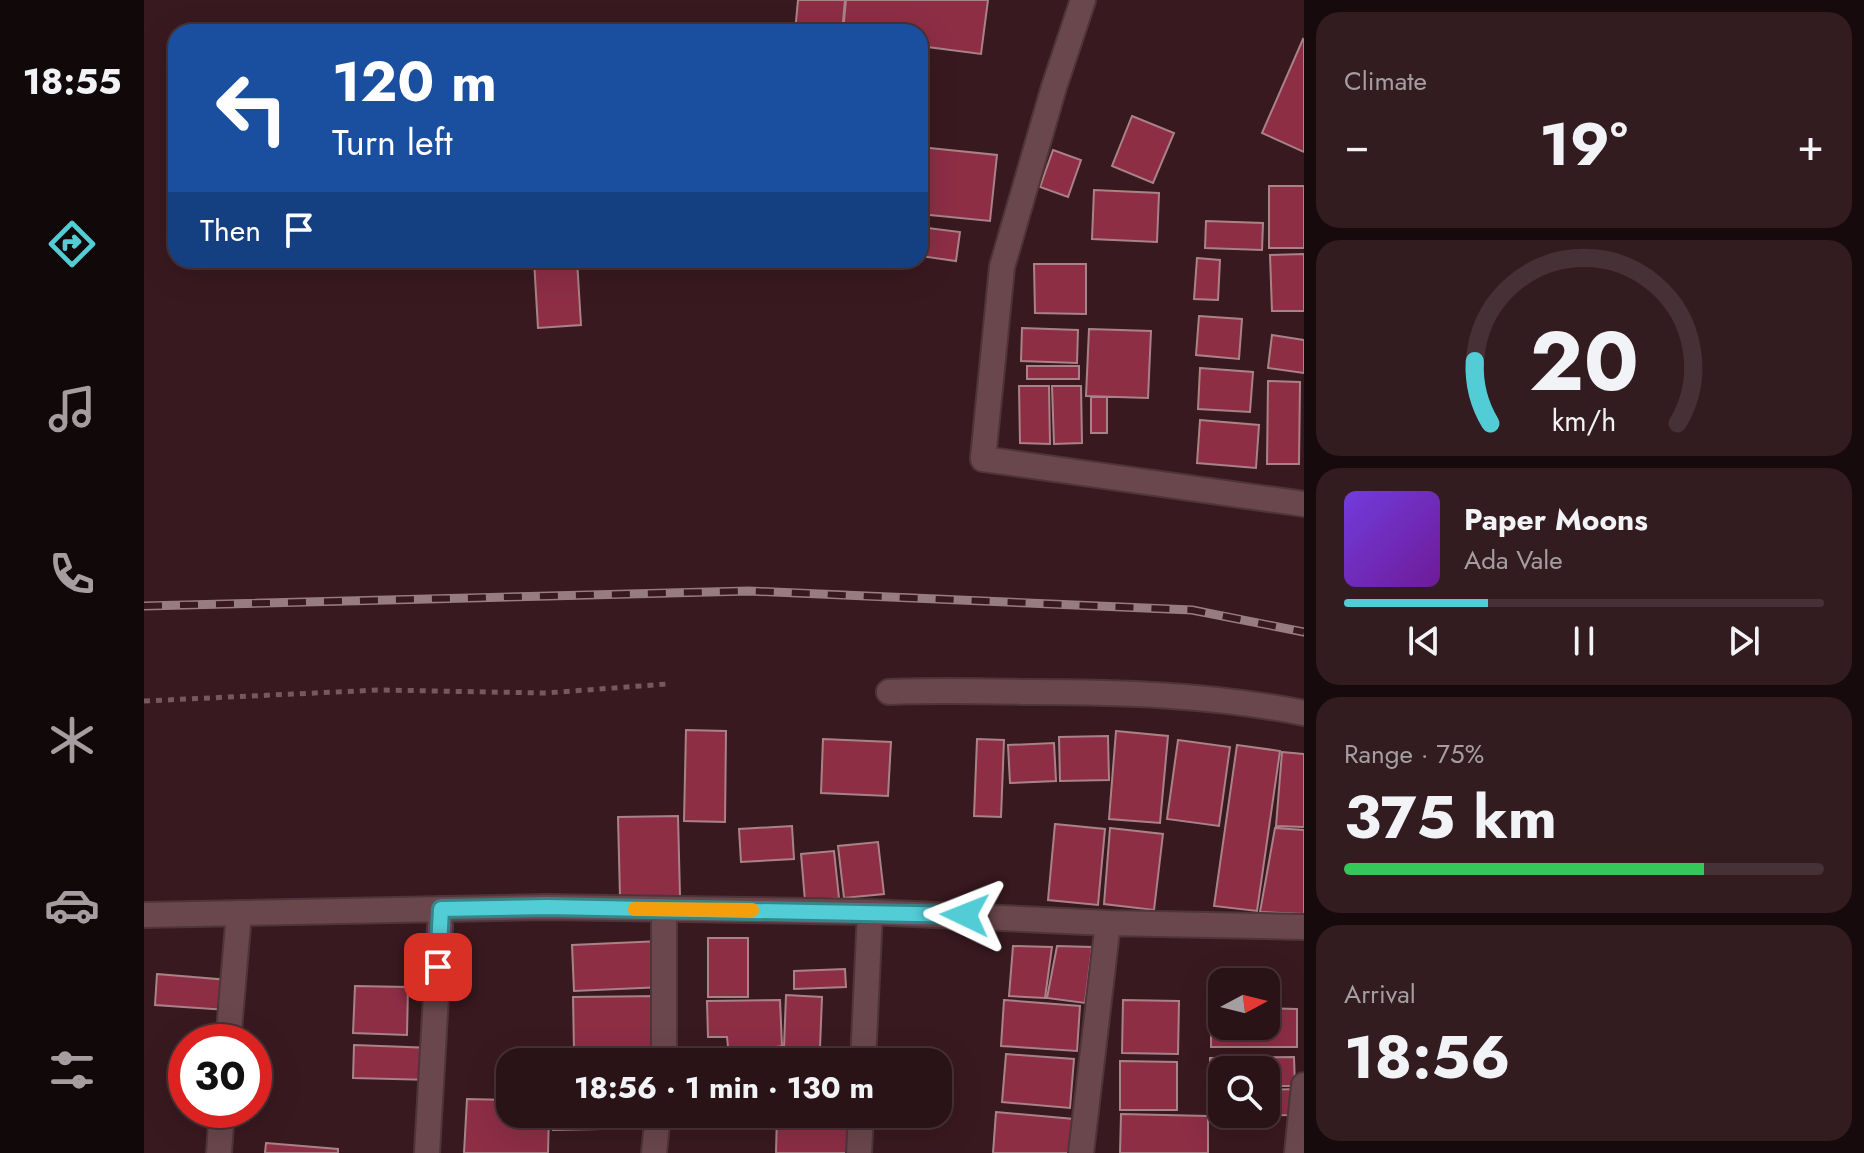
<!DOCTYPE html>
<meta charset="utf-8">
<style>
body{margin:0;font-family:Jost,sans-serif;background:#321c20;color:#f1f3f6;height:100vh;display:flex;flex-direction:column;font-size:30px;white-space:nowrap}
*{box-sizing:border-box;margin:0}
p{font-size:26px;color:#a59ea1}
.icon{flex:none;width:44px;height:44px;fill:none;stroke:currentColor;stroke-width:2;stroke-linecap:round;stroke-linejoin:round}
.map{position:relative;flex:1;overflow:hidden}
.side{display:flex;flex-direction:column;gap:12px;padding:12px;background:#170a0d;width:560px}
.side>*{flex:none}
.guide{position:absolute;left:24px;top:24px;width:760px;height:244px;border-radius:24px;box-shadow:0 8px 32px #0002,0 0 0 2px #463236;background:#1a4fa0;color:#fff;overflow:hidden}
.needle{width:52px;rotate:83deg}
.buttons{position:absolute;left:1064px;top:968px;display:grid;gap:16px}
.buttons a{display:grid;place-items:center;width:72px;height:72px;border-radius:16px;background:#2a1317;box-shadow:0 8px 32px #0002,0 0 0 2px #463236;font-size:40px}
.speed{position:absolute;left:24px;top:1024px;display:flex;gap:16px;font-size:40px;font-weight:700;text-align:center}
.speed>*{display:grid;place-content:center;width:104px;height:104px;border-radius:50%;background:#2a1317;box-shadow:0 8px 32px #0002,0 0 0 2px #463236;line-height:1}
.speed .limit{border:12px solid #d22;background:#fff;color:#111}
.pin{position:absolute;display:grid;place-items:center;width:68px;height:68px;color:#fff;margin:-34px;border-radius:16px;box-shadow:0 4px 12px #0006}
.me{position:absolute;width:88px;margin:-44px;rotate:272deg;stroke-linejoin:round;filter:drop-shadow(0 0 6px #0008)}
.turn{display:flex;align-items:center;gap:28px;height:168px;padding:0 32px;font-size:36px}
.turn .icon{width:104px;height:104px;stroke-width:2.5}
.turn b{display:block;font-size:56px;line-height:68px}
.then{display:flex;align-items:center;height:76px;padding:0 32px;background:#0003;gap:16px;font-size:30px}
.big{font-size:60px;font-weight:700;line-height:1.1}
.side .card{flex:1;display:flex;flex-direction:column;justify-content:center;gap:12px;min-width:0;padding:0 28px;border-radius:24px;background:#321c20}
.side .dial{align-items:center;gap:0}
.dial svg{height:208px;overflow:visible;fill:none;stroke:#463236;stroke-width:7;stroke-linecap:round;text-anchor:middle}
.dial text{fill:#f1f3f6;stroke:none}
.song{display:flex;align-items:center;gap:24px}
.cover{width:96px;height:96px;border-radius:12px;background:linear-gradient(135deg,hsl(260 70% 55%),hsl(280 70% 35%))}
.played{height:8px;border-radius:4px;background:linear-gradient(90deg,#52ccd5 30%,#463236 30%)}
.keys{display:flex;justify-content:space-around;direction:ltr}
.heat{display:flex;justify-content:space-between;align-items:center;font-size:44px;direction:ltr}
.charge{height:12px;border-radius:6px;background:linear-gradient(90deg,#34c759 75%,#463236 0)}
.trip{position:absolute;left:352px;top:1048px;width:456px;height:80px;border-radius:24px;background:#2a1317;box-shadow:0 8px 32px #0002,0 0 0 2px #463236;font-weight:700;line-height:80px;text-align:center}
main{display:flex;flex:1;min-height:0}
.tabs{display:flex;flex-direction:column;width:144px;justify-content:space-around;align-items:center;background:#110809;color:#a59ea1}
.tabs .icon{width:56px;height:56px}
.tabs .current{color:#52ccd5}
.tabs b{font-size:36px;color:#f1f3f6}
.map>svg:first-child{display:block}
</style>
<main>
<nav class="tabs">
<b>18:55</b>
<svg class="icon current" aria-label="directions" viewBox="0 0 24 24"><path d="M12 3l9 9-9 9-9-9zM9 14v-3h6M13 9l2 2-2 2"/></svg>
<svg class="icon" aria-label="music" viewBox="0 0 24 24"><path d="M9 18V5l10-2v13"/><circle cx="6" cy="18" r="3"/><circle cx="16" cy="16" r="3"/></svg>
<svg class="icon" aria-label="phone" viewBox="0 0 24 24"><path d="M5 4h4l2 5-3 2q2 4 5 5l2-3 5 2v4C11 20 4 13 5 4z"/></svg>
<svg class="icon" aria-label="climate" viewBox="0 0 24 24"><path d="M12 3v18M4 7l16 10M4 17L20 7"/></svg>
<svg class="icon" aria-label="car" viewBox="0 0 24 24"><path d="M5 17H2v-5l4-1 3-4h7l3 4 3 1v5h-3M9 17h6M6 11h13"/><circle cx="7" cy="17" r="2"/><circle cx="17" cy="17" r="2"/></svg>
<svg class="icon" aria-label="filters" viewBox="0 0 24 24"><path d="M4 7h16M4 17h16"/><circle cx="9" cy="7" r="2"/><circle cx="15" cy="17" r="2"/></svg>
</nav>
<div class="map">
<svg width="1160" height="1153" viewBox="0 0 1160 1153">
<rect width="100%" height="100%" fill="#38191f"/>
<path fill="#8d2e45" stroke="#a98287" stroke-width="2" d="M 654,0 L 701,0 L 698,32 L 651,32 Z
M 702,0 L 844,0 L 837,54 L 776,46 L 776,32 L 699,32 Z
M 1159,39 L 1160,40 L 1160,152 L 1118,133 Z
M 988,116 L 1030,133 L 1009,183 L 968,166 Z
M 776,147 L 853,155 L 846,221 L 776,214 Z
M 909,150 L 937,160 L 924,197 L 896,187 Z
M 1125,186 L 1160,186 L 1160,248 L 1125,248 Z
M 950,190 L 1015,193 L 1013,242 L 948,239 Z
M 1062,221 L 1119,223 L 1118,250 L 1061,248 Z
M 776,227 L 816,232 L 812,261 L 776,256 Z
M 1160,254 L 1160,311 L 1128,311 L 1126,255 Z
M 1053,258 L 1076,260 L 1074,300 L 1050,299 Z
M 390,260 L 433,260 L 437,325 L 394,328 Z
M 890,264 L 942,264 L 942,314 L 891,313 Z
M 1055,316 L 1098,319 L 1095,359 L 1052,355 Z
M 878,328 L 934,330 L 933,363 L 877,361 Z
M 945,329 L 1007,331 L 1004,398 L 942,396 Z
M 1128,335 L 1160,340 L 1160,373 L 1124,368 Z
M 883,366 L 935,366 L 935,379 L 883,379 Z
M 1056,368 L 1109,372 L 1106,412 L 1054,409 Z
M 1124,381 L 1156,382 L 1155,464 L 1123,464 Z
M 875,386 L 905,386 L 906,444 L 876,443 Z
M 908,386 L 937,386 L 938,443 L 910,444 Z
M 947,397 L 963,397 L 963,433 L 947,433 Z
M 1056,420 L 1115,425 L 1112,468 L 1053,463 Z
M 542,730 L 582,731 L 581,822 L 540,821 Z
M 972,731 L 1024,736 L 1016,823 L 965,819 Z
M 964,736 L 965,780 L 916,781 L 915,737 Z
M 679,739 L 747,742 L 744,796 L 677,793 Z
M 833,739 L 860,740 L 857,817 L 830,816 Z
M 1034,740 L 1086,747 L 1075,826 L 1023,819 Z
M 910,743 L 912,781 L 866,783 L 864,745 Z
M 1093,745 L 1136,751 L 1113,911 L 1070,906 Z
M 1138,752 L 1160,754 L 1160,827 L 1132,826 Z
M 534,816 L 536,896 L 476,897 L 474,817 Z
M 911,824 L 961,829 L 954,905 L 904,900 Z
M 648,826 L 650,859 L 597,862 L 595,829 Z
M 966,828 L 1019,834 L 1010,910 L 960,904 Z
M 1131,828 L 1160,830 L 1160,914 L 1116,912 Z
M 734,842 L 740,894 L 700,898 L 694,846 Z
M 690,851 L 695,898 L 661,901 L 657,854 Z
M 564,938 L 604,938 L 604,997 L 564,997 Z
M 517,941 L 519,987 L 430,991 L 428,945 Z
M 869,946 L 908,947 L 901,998 L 865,996 Z
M 913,946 L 948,947 L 941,1003 L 903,998 Z
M 701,969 L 702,987 L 650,989 L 650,971 Z
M 13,974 L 85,980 L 83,1010 L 11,1005 Z
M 211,986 L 264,987 L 263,1035 L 209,1033 Z
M 642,995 L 678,997 L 676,1048 L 640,1047 Z
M 518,996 L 519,1050 L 430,1051 L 429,997 Z
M 636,1000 L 638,1046 L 632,1047 L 632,1062 L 610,1062 L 610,1047 L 584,1047 L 583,1037 L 564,1037 L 563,1001 Z
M 860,1000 L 936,1006 L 933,1051 L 857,1046 Z
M 979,1000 L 1035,1001 L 1034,1054 L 978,1053 Z
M 1067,1008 L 1078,1008 L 1078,1026 L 1122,1026 L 1122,1008 L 1153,1009 L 1153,1047 L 1067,1047 Z
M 210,1045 L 289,1048 L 288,1080 L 209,1078 Z
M 862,1054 L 930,1059 L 926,1108 L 858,1102 Z
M 637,1057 L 709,1058 L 709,1062 L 637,1062 Z
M 1150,1057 L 1151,1086 L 1122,1086 L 1122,1070 L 1078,1070 L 1078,1086 L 1066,1086 L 1066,1058 Z
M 976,1061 L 1033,1062 L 1033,1110 L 976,1110 Z
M 1153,1089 L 1153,1115 L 1068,1116 L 1068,1090 L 1078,1090 L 1078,1114 L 1122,1114 L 1122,1090 Z
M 323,1099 L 366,1100 L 366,1114 L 405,1114 L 404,1153 L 320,1153 Z
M 852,1112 L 930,1119 L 927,1153 L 849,1153 Z
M 409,1114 L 457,1114 L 457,1129 L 409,1130 Z
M 633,1114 L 714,1114 L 714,1153 L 632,1153 Z
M 977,1114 L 1064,1116 L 1064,1153 L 976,1153 Z
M 122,1143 L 194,1149 L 194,1153 L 121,1153 Z"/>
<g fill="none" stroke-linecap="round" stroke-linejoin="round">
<g stroke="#4e3539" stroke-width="28">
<path id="minor" d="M 939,0 L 910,87 L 858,267 L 839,459 L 1160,504
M 745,692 C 792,690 839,691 886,692 C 977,692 1070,695 1160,713
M 0,915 L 403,907 L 726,912
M 84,1042 L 95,913
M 520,1062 L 520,910
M 719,1062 L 726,912 L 964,923 L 1160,927
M 75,1153 L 78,1110
M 283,1153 L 297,909
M 510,1153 L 514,1114
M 715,1153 L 717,1114
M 937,1153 L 964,923
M 1153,1153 L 1160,1085"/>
</g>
<path stroke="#75595e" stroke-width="5" stroke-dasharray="6 6" stroke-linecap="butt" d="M 0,701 L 235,690 L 402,693 L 523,684"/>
<use href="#minor" stroke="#6a474c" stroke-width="24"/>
<g stroke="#977d81" stroke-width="9">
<path id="rail" d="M 0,606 L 605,591 L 1048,610 L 1160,632"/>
</g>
<use href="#rail" stroke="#38191f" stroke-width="6" stroke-dasharray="18" stroke-linecap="butt"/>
</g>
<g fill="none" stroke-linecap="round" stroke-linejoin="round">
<g stroke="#35858a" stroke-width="20">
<path id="route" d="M 294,967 L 297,909 L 403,907 L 821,915"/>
</g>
<use href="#route" stroke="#52ccd5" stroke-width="14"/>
<path stroke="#f59e0b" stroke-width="14" d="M 491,909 L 608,910"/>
</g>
</svg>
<div class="buttons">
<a><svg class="needle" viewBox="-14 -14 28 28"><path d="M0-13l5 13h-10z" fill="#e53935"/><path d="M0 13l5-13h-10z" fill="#a59ea1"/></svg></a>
<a><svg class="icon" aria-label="search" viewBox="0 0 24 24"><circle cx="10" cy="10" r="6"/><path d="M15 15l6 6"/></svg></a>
</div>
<div class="speed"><div class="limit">30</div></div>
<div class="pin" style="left:294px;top:967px;background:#d93025"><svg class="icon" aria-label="arrive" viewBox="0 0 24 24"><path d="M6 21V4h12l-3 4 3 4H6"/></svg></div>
<svg class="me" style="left:821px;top:915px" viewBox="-20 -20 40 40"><path d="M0-17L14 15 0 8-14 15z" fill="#52ccd5" stroke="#fff" stroke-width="4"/></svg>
<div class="trip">18:56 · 1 min · 130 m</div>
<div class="guide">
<div class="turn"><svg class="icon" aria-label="left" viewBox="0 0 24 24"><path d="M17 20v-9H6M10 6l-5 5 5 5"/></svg><div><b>120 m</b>Turn left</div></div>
<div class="then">Then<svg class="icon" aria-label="arrive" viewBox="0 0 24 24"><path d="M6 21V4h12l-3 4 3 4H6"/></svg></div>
</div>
</div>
<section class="side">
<div class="card"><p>Climate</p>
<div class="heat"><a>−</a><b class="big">19°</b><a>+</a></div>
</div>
<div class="card dial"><svg viewBox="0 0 100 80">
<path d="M14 69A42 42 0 1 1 86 69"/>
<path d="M14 69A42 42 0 0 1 8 45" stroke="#52ccd5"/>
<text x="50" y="56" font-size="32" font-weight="700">20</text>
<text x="50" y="72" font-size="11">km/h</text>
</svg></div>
<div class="card">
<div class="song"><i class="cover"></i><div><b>Paper Moons</b><p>Ada Vale</p></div></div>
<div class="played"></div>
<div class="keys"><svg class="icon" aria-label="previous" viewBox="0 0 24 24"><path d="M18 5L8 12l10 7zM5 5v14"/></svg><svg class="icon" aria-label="pause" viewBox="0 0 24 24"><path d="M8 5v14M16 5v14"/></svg><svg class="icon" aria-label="next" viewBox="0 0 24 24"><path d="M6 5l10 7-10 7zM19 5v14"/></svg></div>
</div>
<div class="card"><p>Range · 75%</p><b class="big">375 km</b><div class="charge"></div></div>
<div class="card"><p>Arrival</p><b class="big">18:56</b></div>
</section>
</main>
